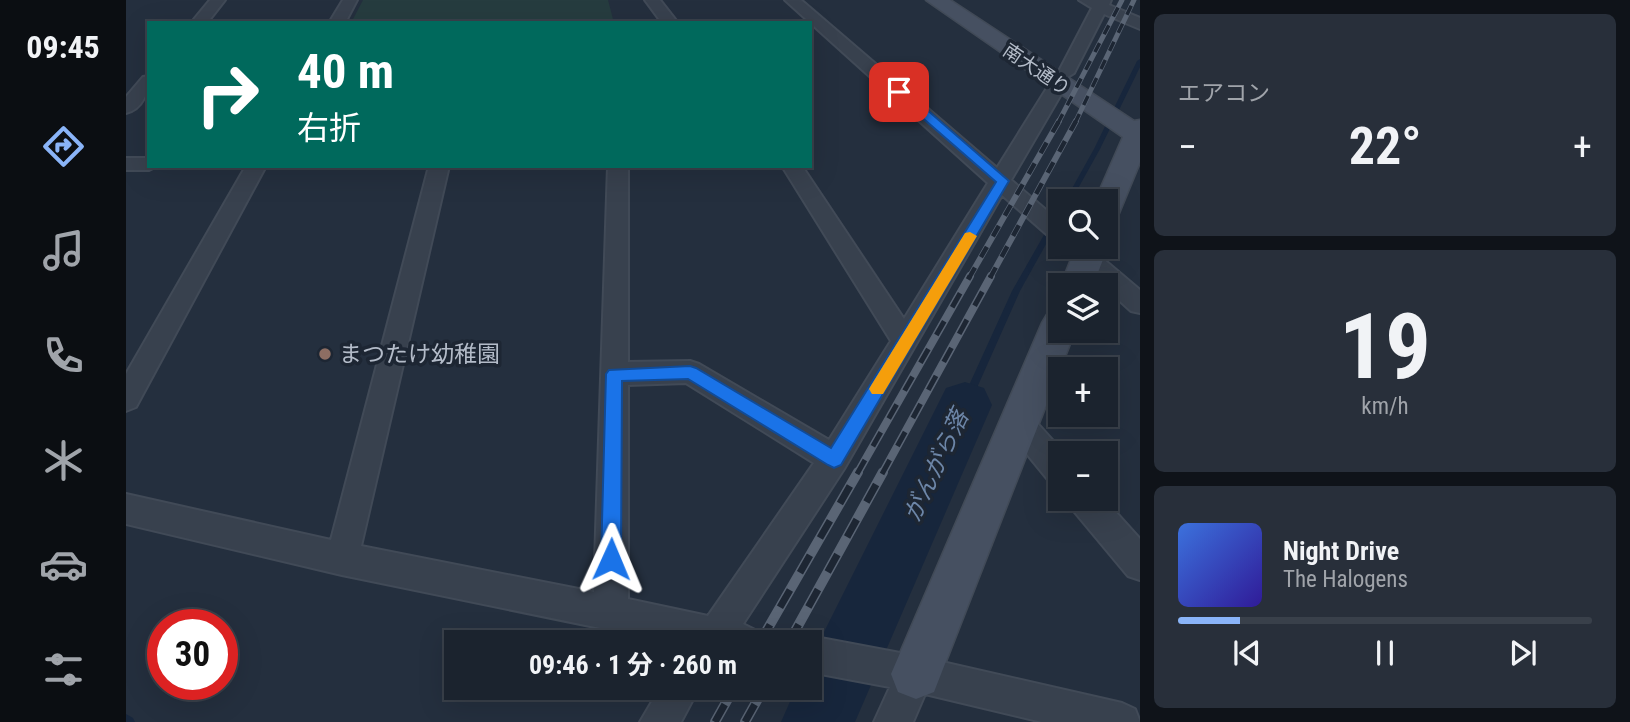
<!DOCTYPE html>
<html lang="ja">
<meta charset="utf-8">
<style>
body{margin:0;font-family:"Roboto Condensed","Noto Sans JP",sans-serif;background:#282f3a;color:#f1f3f6;height:100vh;display:flex;flex-direction:column;font-size:26px;white-space:nowrap}
*{box-sizing:border-box;margin:0}
p{font-size:23px;color:#a0a4aa}
.icon{flex:none;width:38px;height:38px;fill:none;stroke:currentColor;stroke-width:2;stroke-linecap:round;stroke-linejoin:round}
.map{position:relative;flex:1;overflow:hidden}
.sheet{display:flex;flex-direction:column;gap:14px;padding:14px;background:#0f1319;width:490px}
.sheet>*{flex:none}
.hud{position:absolute;left:21px;top:21px;width:665px;height:147px;border-radius:0px;box-shadow:0 7px 28px #0002,0 0 0 2px #39404a;background:#00695c;color:#fff;overflow:hidden}
.tools{position:absolute;left:922px;top:189px;display:grid;gap:14px}
.tools a{display:grid;place-items:center;width:70px;height:70px;border-radius:0px;background:#1b232e;box-shadow:0 7px 28px #0002,0 0 0 2px #39404a;font-size:35px}
.speed{position:absolute;left:21px;top:609px;display:flex;gap:14px;font-size:35px;font-weight:700;text-align:center}
.speed>*{display:grid;place-content:center;width:91px;height:91px;border-radius:50%;background:#1b232e;box-shadow:0 7px 28px #0002,0 0 0 2px #39404a;line-height:1}
.speed .limit{border:10px solid #d22;background:#fff;color:#111}
.pin{position:absolute;display:grid;place-items:center;width:60px;height:60px;color:#fff;margin:-30px;border-radius:14px;box-shadow:0 4px 10px #0006}
.me{position:absolute;width:77px;margin:-38px;rotate:1deg;stroke-linejoin:round;filter:drop-shadow(0 0 5px #0008)}
.turn{display:flex;align-items:center;gap:24px;height:147px;padding:0 35px;font-size:32px}
.turn .icon{width:91px;height:91px;stroke-width:2.5}
.turn b{display:block;font-size:49px;line-height:60px}
.big{font-size:52px;font-weight:700;line-height:1.1}
.sheet .tile{flex:1;display:flex;flex-direction:column;justify-content:center;gap:10px;min-width:0;padding:0 24px;border-radius:10px;background:#282f3a}
.sheet .dial{align-items:center;gap:0}
.dial b{font-size:91px;line-height:1}
.song{display:flex;align-items:center;gap:21px}
.cover{width:84px;height:84px;border-radius:10px;background:linear-gradient(135deg,hsl(220 70% 55%),hsl(250 70% 35%))}
.played{height:7px;border-radius:4px;background:linear-gradient(90deg,#8ab4f8 15%,#39404a 15%)}
.keys{display:flex;justify-content:space-around;direction:ltr}
.heat{display:flex;justify-content:space-between;align-items:center;font-size:38px;direction:ltr}
.trip{position:absolute;left:318px;top:630px;width:378px;height:70px;border-radius:0px;background:#1b232e;box-shadow:0 7px 28px #0002,0 0 0 2px #39404a;font-weight:700;line-height:70px;text-align:center}
main{display:flex;flex:1;min-height:0}
.dock{display:flex;flex-direction:column;width:126px;justify-content:space-around;align-items:center;background:#0b0e12;color:#a0a4aa}
.dock .icon{width:49px;height:49px}
.dock .on{color:#8ab4f8}
.dock b{font-size:32px;color:#f1f3f6}
.map>svg:first-child{display:block}
</style>
<main>
<nav class="dock">
<b>09:45</b>
<svg class="icon on" aria-label="directions" viewBox="0 0 24 24"><path d="M12 3l9 9-9 9-9-9zM9 14v-3h6M13 9l2 2-2 2"/></svg>
<svg class="icon" aria-label="music" viewBox="0 0 24 24"><path d="M9 18V5l10-2v13"/><circle cx="6" cy="18" r="3"/><circle cx="16" cy="16" r="3"/></svg>
<svg class="icon" aria-label="phone" viewBox="0 0 24 24"><path d="M5 4h4l2 5-3 2q2 4 5 5l2-3 5 2v4C11 20 4 13 5 4z"/></svg>
<svg class="icon" aria-label="climate" viewBox="0 0 24 24"><path d="M12 3v18M4 7l16 10M4 17L20 7"/></svg>
<svg class="icon" aria-label="car" viewBox="0 0 24 24"><path d="M5 17H2v-5l4-1 3-4h7l3 4 3 1v5h-3M9 17h6M6 11h13"/><circle cx="7" cy="17" r="2"/><circle cx="17" cy="17" r="2"/></svg>
<svg class="icon" aria-label="filters" viewBox="0 0 24 24"><path d="M4 7h16M4 17h16"/><circle cx="9" cy="7" r="2"/><circle cx="15" cy="17" r="2"/></svg>
</nav>
<div class="map">
<svg width="1014" height="722" viewBox="0 0 1014 722">
<rect width="100%" height="100%" fill="#242f3e"/>
<path fill="#263c3f" d="M 237,0 L 482,0 L 488,23 L 225,23 Z"/>
<g fill="none" stroke-linecap="round" stroke-linejoin="round">
<path fill="#17263c" fill-rule="evenodd" d="M 1014,59 L 1014,67 L 974,149 L 945,201 L 939,201 L 968,149 L 1011,61 Z
M 931,212 L 934,212 L 934,219 L 894,291 L 842,408 L 839,409 L 836,408 L 834,405 L 886,291 Z
M 0,714 L 7,718 L 9,722 L 0,722 Z"/>
<path fill="#17263c" fill-rule="evenodd" d="M 839,382 L 858,388 L 866,405 L 729,722 L 655,722 L 670,688 L 684,688 L 684,660 L 820,388 Z"/>
<g stroke="#414a57" stroke-width="4">
<path id="street" d="M 84,0 L 99,0 L 81,23 L 65,23 Z
M 217,0 L 231,0 L 219,23 L 203,23 Z
M 519,0 L 534,0 L 552,23 L 536,23 Z
M 659,0 L 675,0 L 871,168 L 926,80 L 938,80 L 941,84 L 885,180 L 934,222 L 934,242 L 926,239 L 876,195 L 718,469 L 617,624 L 629,630 L 635,642 L 542,642 L 216,575 L 0,524 L 0,494 L 205,540 L 303,166 L 323,166 L 235,546 L 468,592 L 482,166 L 502,166 L 502,362 L 564,361 L 573,364 L 703,440 L 765,341 L 656,166 L 676,166 L 778,319 L 862,183 ZM 560,383 L 688,463 L 582,616 L 502,599 L 502,385 Z
M 953,0 L 985,0 L 983,5 L 1014,18 L 1014,29 L 978,14 L 948,73 L 940,78 L 932,73 L 966,8 Z
M 23,76 C 23,91 17,109 0,113 L 0,97 L 17,77 Z
M 0,158 L 23,158 L 23,166 L 31,166 L 23,170 L 0,170 Z
M 120,166 L 140,166 L 10,407 L 0,411 L 0,374 Z
M 938,247 L 963,247 L 1014,290 L 1014,313 L 1005,311 L 941,253 Z
M 893,410 L 903,414 L 938,453 L 934,453 L 934,485 L 923,481 L 883,432 L 879,423 L 883,414 Z
M 943,499 L 978,499 L 1014,539 L 1014,580 L 1002,576 L 947,510 Z
M 684,636 L 790,656 L 996,703 L 1009,709 L 1014,722 L 916,722 L 799,694 L 787,722 L 748,722 L 764,687 L 684,672 L 684,642 L 671,642 Z
M 534,688 L 573,688 L 555,722 L 514,722 Z"/>
</g>
<g stroke="#414a57" stroke-width="3">
<path id="secondary" d="M 800,0 L 824,0 L 1008,121 L 1014,120 L 1014,162 L 991,218 L 980,221 L 980,201 L 969,201 L 997,137 Z
M 980,244 L 982,247 L 967,285 L 934,287 L 950,247 L 980,247 Z
M 934,309 L 934,331 L 949,331 L 808,692 L 790,699 L 772,692 L 765,674 L 916,323 L 922,313 Z"/>
</g>
<use href="#street" fill="#38414e" fill-rule="evenodd"/>
<use href="#secondary" fill="#465061" fill-rule="evenodd"/>
<g stroke="#5a6575" stroke-width="5">
<path id="rail-far3" d="M 932,123 L 996,0
M 949,123 L 1008,0"/>
</g>
<g stroke="#5a6575" stroke-width="6">
<path id="rail-far2" d="M 843,278 L 933,121
M 864,278 L 950,121"/>
</g>
<g stroke="#5a6575" stroke-width="8">
<path id="rail-far1" d="M 731,474 L 844,276
M 756,474 L 865,276"/>
</g>
<g stroke="#5a6575" stroke-width="10">
<path id="rail" d="M 634,642 L 732,472
M 663,642 L 757,472
M 589,722 L 608,688
M 619,722 L 638,688"/>
</g>
<use href="#rail-far3" stroke="#1d2633" stroke-width="3.5" stroke-dasharray="10" stroke-linecap="butt"/>
<use href="#rail-far2" stroke="#1d2633" stroke-width="4.5" stroke-dasharray="12" stroke-linecap="butt"/>
<use href="#rail-far1" stroke="#1d2633" stroke-width="5" stroke-dasharray="16" stroke-linecap="butt"/>
<use href="#rail" stroke="#1d2633" stroke-width="7" stroke-dasharray="20" stroke-linecap="butt"/>
</g>
<path fill="#1a73e8" stroke="#114b97" stroke-width="2" d="M 769,89 L 777,89 L 883,181 L 715,465 L 708,468 L 702,465 L 562,379 L 496,381 L 495,559 L 492,566 L 485,569 L 478,566 L 475,559 L 480,374 L 483,370 L 564,366 L 570,368 L 705,448 L 870,182 L 769,94 Z"/>
<path fill="#f59e0b" d="M 844,232 L 851,236 L 757,394 L 746,394 L 743,389 L 746,384 L 839,233 Z"/>
<circle fill="#8d6e63" stroke="#1d2633" stroke-width="2.5" cx="199" cy="354" r="7"/>
<g text-anchor="middle" stroke-width="7" stroke-linejoin="round" paint-order="stroke">
<g font-size="19" fill="#b4bcc9" stroke="#1d2633">
<text transform="translate(911 69) rotate(34)" y="7">南大通り</text>
</g>
<g font-size="23" fill="#b4bcc9" stroke="#1d2633" text-anchor="start">
<text x="213" y="362">まつたけ幼稚園</text>
</g>
<g font-size="24" font-style="italic" fill="#6d86a8" stroke="#1d2633">
<text transform="translate(810 466) rotate(-65)" y="8">がんがら落</text>
</g>
</g>
</svg>
<div class="tools">
<a><svg class="icon" aria-label="search" viewBox="0 0 24 24"><circle cx="10" cy="10" r="6"/><path d="M15 15l6 6"/></svg></a>
<a><svg class="icon" aria-label="layers" viewBox="0 0 24 24"><path d="M12 4l9 5-9 5-9-5zM3 14l9 5 9-5"/></svg></a>
<a>+</a>
<a>−</a>
</div>
<div class="speed"><div class="limit">30</div></div>
<div class="pin" style="left:773px;top:92px;background:#d93025"><svg class="icon" aria-label="arrive" viewBox="0 0 24 24"><path d="M6 21V4h12l-3 4 3 4H6"/></svg></div>
<svg class="me" style="left:485px;top:559px" viewBox="-20 -20 40 40"><path d="M0-17L14 15 0 8-14 15z" fill="#1a73e8" stroke="#fff" stroke-width="4"/></svg>
<div class="trip">09:46 · 1 分 · 260 m</div>
<div class="hud">
<div class="turn"><svg class="icon" aria-label="right" viewBox="0 0 24 24"><path d="M7 20v-9h11M14 6l5 5-5 5"/></svg><div><b>40 m</b>右折</div></div>
</div>
</div>
<section class="sheet">
<div class="tile"><p>エアコン</p>
<div class="heat"><a>−</a><b class="big">22°</b><a>+</a></div>
</div>
<div class="tile dial"><b>19</b><p>km/h</p></div>
<div class="tile">
<div class="song"><i class="cover"></i><div><b>Night Drive</b><p>The Halogens</p></div></div>
<div class="played"></div>
<div class="keys"><svg class="icon" aria-label="previous" viewBox="0 0 24 24"><path d="M18 5L8 12l10 7zM5 5v14"/></svg><svg class="icon" aria-label="pause" viewBox="0 0 24 24"><path d="M8 5v14M16 5v14"/></svg><svg class="icon" aria-label="next" viewBox="0 0 24 24"><path d="M6 5l10 7-10 7zM19 5v14"/></svg></div>
</div>
</section>
</main>
